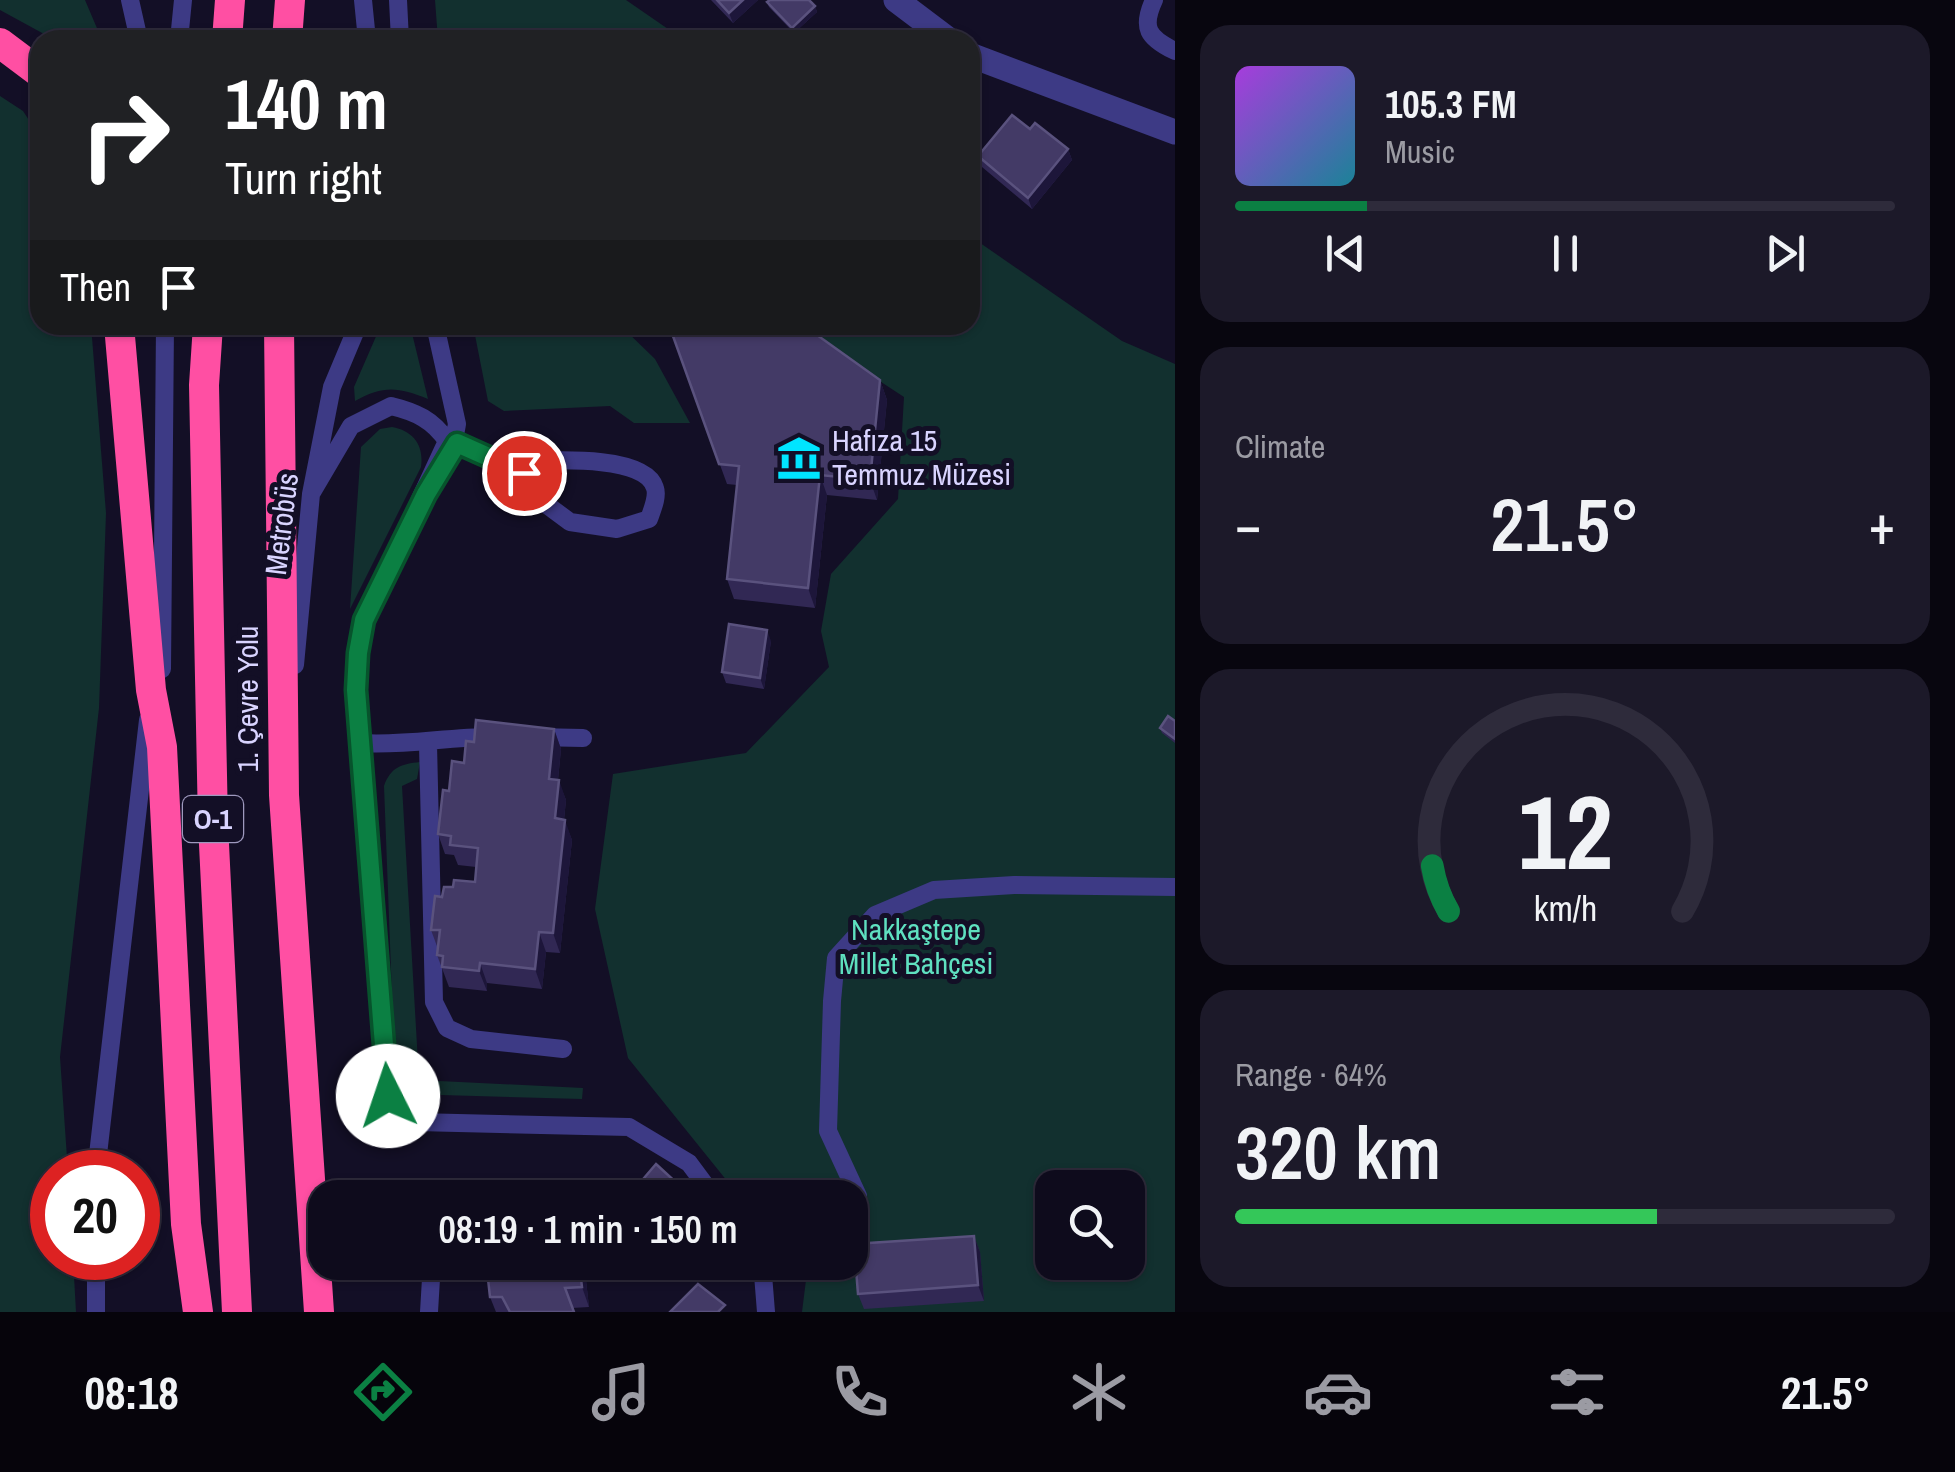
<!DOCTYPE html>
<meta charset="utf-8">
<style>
body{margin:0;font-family:"Archivo Narrow",sans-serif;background:#1c1929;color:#f1f3f6;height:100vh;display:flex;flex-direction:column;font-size:38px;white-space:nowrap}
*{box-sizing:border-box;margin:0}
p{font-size:32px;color:#9b9ba3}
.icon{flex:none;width:55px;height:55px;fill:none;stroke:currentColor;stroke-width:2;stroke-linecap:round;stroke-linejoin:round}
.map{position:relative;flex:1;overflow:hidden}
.side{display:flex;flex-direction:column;gap:25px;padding:25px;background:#08060f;width:780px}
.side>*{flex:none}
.hud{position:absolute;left:30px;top:30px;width:950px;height:305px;border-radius:30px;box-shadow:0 2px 8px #0004,0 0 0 2px #2e2b3b;background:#202124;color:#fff;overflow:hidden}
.fabs{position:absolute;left:1035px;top:1170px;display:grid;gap:20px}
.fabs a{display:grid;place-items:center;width:110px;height:110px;border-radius:20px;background:#0e0b1c;box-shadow:0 2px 8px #0004,0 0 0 2px #2e2b3b;font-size:50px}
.speed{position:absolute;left:30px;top:1150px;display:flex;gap:20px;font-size:50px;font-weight:700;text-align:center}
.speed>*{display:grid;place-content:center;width:130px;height:130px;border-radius:50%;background:#0e0b1c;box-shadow:0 2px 8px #0004,0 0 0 2px #2e2b3b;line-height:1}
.speed .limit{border:15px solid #d22;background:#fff;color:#111}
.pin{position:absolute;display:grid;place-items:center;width:85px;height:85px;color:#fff;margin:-42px;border:5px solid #fff;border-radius:50%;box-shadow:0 2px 10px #0007}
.me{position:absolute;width:110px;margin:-55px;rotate:356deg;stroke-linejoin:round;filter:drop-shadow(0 0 8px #0008)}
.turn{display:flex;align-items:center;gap:35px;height:210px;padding:0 30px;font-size:45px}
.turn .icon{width:130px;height:130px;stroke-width:2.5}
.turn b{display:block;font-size:70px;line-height:85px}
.then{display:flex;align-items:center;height:95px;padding:0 30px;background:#0003;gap:20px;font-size:38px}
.big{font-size:75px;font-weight:600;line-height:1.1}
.side .tile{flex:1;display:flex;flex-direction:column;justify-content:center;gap:15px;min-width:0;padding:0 35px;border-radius:30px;background:#1c1929}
.side .dial{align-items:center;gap:0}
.dial svg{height:260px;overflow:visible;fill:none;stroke:#2e2b3b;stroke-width:7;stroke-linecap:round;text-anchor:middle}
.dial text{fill:#f1f3f6;stroke:none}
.song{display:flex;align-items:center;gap:30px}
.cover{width:120px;height:120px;border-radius:15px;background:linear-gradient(135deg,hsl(280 70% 55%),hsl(190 70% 35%))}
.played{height:10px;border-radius:5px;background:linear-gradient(90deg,#0b8043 20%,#2e2b3b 20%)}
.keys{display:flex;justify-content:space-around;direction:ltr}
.heat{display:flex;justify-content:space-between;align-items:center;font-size:55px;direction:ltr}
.charge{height:15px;border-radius:8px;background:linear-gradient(90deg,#34c759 64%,#2e2b3b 0)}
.trip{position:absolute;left:308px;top:1180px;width:560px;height:100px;border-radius:30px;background:#0e0b1c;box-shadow:0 2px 8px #0004,0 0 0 2px #2e2b3b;font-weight:600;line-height:100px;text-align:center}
.tab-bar{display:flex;height:160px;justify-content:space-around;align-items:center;background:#06040b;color:#9b9ba3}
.tab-bar .icon{width:70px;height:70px}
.tab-bar .current{color:#0b8043}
.tab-bar b{font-size:45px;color:#f1f3f6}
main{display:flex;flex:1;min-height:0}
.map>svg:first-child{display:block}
</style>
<main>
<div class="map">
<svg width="1175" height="1312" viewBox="0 0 1175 1312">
<rect width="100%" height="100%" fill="#130f26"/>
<path fill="#12302f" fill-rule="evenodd" d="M 0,0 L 85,0 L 102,40 L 55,40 L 0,10 Z
M 435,0 L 626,0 L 684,40 L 438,40 Z
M 0,96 L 23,111 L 40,137 L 40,325 L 91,325 L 106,513 L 99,708 L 60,1057 L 68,1172 L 52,1172 L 52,1258 L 73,1258 L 76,1312 L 0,1312 Z
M 970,236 L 1122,341 L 1175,364 L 1175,1312 L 802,1312 L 806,1280 L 791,1263 L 850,1262 L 850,1198 L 740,1197 L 628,1058 L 595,909 L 613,774 L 746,753 L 829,667 L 821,631 L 831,574 L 898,499 L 904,397 L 794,325 L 970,325 ZM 1052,1188 L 1128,1188 L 1128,1262 L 1052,1262 Z
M 381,325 L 410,325 L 428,399 C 398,387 384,385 355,401 L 354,387 Z
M 473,325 L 620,325 L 655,359 L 690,423 L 634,423 L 610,406 L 504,411 L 488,401 Z
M 392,427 C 414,431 424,446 421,467 L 350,609 L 361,447 L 380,429 Z
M 420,762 L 417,779 L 402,786 L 419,1080 L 583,1088 L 582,1099 L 441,1095 L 413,1089 L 395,1075 L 384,786 C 391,767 401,764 420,762 Z"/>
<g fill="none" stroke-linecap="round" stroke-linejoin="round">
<path stroke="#3d3a85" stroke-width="18" d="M 130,0 L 139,40
M 363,0 L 367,40
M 398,0 L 400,40
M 1154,0 C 1141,28 1148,38 1175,51
M 179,40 L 183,0
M 435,325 L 457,424 L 452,451
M 447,441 L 524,473 L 543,502 L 570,522 L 617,529 L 649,519 C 652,510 658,497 655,488 C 646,456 559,460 534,461 L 524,473
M 311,494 L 351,426 L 391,406 C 416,412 433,420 447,441 L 364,620 L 356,690 L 388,1096 L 416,1122 L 629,1127 L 689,1163 L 715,1198
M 295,665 L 311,494 L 332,387 L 358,325
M 162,669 L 165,325
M 534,737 L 583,738
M 361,743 C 408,746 451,736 498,737
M 428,744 L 434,1002 L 447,1028 L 471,1039 L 563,1049
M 96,1172 L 148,720
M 858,1196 L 828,1131 L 832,1001 L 836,958 L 875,915 L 934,890 L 1014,885 L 1175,887
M 96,1258 L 96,1312
M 762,1262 L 766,1312
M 429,1312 L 432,1262"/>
<path stroke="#3d3a85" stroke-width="25" d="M 896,0 L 949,40
M 970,55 L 1175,132"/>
<path stroke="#ff4fa3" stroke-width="30" d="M 227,40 L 230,0
M 287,40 L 290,0
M 0,43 L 40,73
M 119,325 L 151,690 L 162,747 L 186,1224 L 198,1312
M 208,325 L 204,385 L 213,824 L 237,1312
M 279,325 L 284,795 L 319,1312"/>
</g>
<path fill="#312854" d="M 711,0 L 758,0 L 733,23 Z
M 767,2 L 815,6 L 817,12 L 794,33 L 769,7 Z
M 1030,129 L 1068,149 L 1072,160 L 1032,209 L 982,167 L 978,156 Z
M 669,325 L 880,380 L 887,400 L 877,500 L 827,495 L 815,608 L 734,599 L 727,579 L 737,485 L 727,484 Z
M 771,641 L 764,689 L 726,683 L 722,672 Z
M 1175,721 L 1175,743 L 1162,733 L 1160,728 Z
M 554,729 L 561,749 L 558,780 L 566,800 L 564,820 L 572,840 L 560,953 L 546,952 L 542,989 L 487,983 L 487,991 L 449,987 L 437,955 L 438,949 L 431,930 L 442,897 L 453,887 L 475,882 L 476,867 L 458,865 L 454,855 L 445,854 L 438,834 L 449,791 L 474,742 Z
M 974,1236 L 980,1252 L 984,1301 L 864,1309 L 858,1294 Z
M 502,1262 L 584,1262 L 589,1307 L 572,1308 L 574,1312 L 496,1312 L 490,1297 Z"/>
<path fill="#1d163a" d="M 743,0 L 758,0 L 733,23 L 729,13 Z
M 815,6 L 817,12 L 794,33 L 792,28 Z
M 1068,149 L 1072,160 L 1032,209 L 1028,198 Z
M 880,380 L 887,400 L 877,500 L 870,480 Z
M 820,475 L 827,495 L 815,608 L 808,588 Z
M 767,630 L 771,641 L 764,689 L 760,678 Z
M 554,729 L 561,749 L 556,799 L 549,779 Z
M 559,780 L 566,800 L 562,838 L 555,818 Z
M 565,820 L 572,840 L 560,953 L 553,933 Z
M 539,932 L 546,952 L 542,989 L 535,969 Z
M 480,963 L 487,983 L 487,991 L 479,971 Z
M 974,1236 L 980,1252 L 984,1301 L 978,1285 Z
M 579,1262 L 584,1262 L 589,1307 L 582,1287 Z"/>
<path fill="#433a66" stroke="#5a527e" stroke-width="2.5" d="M 717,0 L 743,0 L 729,13 Z
M 770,0 L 809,0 L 815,6 L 792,28 L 767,2 Z
M 861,30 L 870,40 L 833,40 L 843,31 L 850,40 Z
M 1012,115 L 1030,129 L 1035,123 L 1068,149 L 1028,198 L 978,156 Z
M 669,325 L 803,325 L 880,380 L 870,480 L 820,475 L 808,588 L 727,579 L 739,466 L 719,464 Z
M 729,624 L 767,630 L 760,678 L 722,672 Z
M 1168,716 L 1175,721 L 1175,739 L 1160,728 Z
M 476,720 L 554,729 L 549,779 L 559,780 L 555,818 L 565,820 L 553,933 L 539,932 L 535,969 L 480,963 L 479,971 L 442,967 L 443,956 L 437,955 L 440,930 L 431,930 L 435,896 L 442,897 L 444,887 L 453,887 L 454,880 L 475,882 L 478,848 L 450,845 L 451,836 L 438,834 L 443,790 L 449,791 L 452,761 L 464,763 L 466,741 L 474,742 Z
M 656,1164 L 693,1198 L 627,1198 Z
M 974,1236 L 978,1285 L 858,1294 L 854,1244 Z
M 502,1262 L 579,1262 L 582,1287 L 565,1288 L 574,1312 L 510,1312 L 502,1297 L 490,1297 L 487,1270 L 502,1266 Z
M 698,1284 L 725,1305 L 718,1312 L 670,1312 Z"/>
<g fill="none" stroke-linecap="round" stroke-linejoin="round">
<g stroke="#07532c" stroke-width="25">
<path id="route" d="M 388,1096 L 356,690 L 358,653 L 364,620 L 426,494 L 457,443 L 524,473"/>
</g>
<use href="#route" stroke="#0b8043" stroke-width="18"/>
</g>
<defs>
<g id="museum-bare" transform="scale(3.45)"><path d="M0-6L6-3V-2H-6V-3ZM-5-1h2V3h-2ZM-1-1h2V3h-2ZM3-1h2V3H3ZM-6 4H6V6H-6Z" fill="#00e5ff" stroke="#130f26" stroke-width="2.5" paint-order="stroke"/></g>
</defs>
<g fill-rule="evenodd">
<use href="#museum-bare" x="799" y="458"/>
</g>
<g text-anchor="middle" stroke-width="10" stroke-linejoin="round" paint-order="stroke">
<rect fill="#130f26" stroke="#9e99be" stroke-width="2.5" x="183" y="796" width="60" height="46" rx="8"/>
<g font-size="28" font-weight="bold" fill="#d9d4ff">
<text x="213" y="829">O-1</text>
</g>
<g font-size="30" fill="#d9d4ff" stroke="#130f26" text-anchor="start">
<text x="832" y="451">Hafıza 15<tspan x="832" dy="34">Temmuz Müzesi</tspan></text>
</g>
<g font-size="30" fill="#d9d4ff" stroke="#130f26">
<text transform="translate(282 524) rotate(-83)" y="10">Metrobüs</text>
<text transform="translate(248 699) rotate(-90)" y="10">1. Çevre Yolu</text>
</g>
<g font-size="30" fill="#5fe0c0" stroke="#130f26">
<text x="916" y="940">Nakkaştepe<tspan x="916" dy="34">Millet Bahçesi</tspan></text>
</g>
</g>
</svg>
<div class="fabs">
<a><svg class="icon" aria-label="search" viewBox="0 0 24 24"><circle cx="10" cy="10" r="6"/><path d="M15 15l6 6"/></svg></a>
</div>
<div class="speed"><div class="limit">20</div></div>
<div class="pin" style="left:524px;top:473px;background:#d93025"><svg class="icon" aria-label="arrive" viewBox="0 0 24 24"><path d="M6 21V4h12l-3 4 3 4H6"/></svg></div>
<svg class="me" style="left:388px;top:1096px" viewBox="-20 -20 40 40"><circle r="19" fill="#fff"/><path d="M0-13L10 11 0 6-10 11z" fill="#0b8043"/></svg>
<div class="trip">08:19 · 1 min · 150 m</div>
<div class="hud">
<div class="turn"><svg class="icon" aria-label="right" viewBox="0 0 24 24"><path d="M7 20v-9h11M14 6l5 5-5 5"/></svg><div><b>140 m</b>Turn right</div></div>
<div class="then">Then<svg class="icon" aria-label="arrive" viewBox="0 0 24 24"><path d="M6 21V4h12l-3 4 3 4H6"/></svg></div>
</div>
</div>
<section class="side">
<div class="tile">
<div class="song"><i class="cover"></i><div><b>105.3 FM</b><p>Music</p></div></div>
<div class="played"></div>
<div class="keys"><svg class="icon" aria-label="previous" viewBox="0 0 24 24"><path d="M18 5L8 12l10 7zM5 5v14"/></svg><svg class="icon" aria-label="pause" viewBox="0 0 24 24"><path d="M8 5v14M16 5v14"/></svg><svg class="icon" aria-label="next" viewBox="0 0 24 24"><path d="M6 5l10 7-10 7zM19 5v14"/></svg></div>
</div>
<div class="tile"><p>Climate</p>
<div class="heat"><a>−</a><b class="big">21.5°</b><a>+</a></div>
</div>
<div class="tile dial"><svg viewBox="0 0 100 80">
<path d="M14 69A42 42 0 1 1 86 69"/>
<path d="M14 69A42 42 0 0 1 9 55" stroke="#0b8043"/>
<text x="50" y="56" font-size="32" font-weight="700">12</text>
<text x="50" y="72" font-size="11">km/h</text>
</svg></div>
<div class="tile"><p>Range · 64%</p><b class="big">320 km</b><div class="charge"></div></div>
</section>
</main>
<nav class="tab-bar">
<b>08:18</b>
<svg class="icon current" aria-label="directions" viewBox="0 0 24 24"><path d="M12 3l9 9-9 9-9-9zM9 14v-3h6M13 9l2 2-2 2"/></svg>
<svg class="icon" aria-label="music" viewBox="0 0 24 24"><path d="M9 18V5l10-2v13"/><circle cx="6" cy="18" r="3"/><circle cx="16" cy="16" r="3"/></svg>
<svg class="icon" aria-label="phone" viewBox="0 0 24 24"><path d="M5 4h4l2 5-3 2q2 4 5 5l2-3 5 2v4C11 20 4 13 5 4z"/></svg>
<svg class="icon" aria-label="climate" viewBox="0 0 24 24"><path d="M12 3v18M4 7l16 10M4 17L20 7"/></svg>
<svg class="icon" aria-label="car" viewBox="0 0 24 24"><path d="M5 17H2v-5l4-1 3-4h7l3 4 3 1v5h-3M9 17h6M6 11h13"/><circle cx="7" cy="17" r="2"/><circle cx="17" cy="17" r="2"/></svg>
<svg class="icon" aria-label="filters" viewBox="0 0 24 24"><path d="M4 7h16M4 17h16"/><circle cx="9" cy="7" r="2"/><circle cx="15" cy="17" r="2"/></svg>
<b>21.5°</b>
</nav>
